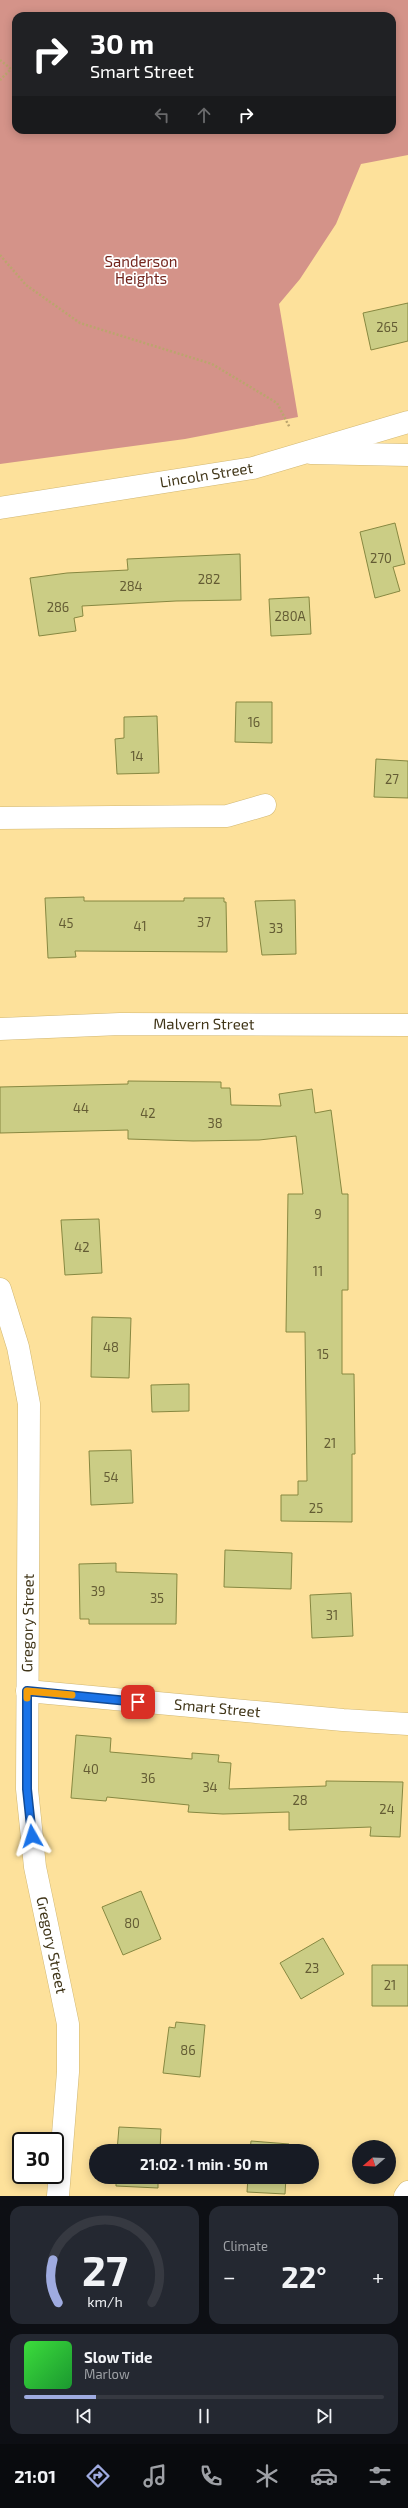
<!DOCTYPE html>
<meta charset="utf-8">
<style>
body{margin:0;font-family:"Exo 2",sans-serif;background:#242831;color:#f1f3f6;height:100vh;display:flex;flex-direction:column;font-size:15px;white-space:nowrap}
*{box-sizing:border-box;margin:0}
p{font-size:13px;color:#9ea1a6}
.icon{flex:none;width:22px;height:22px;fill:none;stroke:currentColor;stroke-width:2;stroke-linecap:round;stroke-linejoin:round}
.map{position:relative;height:2196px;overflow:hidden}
.panel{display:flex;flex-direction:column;gap:10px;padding:10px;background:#0d0f14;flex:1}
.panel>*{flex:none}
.hud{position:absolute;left:12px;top:12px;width:384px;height:122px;border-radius:12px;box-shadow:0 2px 10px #0003;background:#202124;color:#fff;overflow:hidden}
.needle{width:26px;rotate:251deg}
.tools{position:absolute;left:352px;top:2140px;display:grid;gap:8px}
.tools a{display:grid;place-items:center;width:44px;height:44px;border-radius:50%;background:#171b24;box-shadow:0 2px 10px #0003;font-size:20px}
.speed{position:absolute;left:12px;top:2132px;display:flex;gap:8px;font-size:20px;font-weight:700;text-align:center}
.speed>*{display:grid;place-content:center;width:52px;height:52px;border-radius:50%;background:#171b24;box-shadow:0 2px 10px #0003;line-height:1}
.speed .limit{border:2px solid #111;border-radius:6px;background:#fff;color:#111}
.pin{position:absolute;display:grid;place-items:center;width:34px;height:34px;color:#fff;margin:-17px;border-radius:8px;box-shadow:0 2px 6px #0006}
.me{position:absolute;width:44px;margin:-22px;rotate:354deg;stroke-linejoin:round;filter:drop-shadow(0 0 3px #0008)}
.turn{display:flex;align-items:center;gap:14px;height:84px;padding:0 12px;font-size:18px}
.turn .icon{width:52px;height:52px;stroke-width:2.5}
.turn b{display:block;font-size:28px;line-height:34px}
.lanes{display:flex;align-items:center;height:38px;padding:0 12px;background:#0003;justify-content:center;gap:20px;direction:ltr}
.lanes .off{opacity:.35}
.big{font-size:30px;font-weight:700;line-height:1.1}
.panel .card{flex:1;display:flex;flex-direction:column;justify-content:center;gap:6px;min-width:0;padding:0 14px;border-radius:12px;background:#242831}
.panel .dial{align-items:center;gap:0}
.dial svg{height:104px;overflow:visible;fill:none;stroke:#363941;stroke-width:7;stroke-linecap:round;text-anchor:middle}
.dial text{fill:#f1f3f6;stroke:none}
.song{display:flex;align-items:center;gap:12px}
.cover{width:48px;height:48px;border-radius:6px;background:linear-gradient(135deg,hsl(120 70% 55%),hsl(130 70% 35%))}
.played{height:4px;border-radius:2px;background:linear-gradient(90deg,#9fabe0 20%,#363941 20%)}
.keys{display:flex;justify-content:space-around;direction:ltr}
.heat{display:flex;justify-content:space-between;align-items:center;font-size:22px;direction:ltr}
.panel .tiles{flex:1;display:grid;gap:10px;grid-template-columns:1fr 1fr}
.card:last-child{grid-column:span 2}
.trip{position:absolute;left:89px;top:2144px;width:230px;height:40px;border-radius:20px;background:#171b24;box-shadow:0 2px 10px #0003;font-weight:700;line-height:40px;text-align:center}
.tabs{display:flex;height:64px;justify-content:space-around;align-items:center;background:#090b0e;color:#9ea1a6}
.tabs .icon{width:28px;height:28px}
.tabs .on{color:#9fabe0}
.tabs b{font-size:18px;color:#f1f3f6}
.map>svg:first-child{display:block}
</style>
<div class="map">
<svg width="408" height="2196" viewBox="0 0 408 2196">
<rect width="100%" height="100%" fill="#fde19b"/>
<path fill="#d49389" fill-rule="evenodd" d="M 0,0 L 408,0 L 408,155 L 361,164 L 336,224 L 300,279 L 279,304 L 298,417 L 185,439 L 0,464 ZM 16,16 L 392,16 L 392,130 L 16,130 Z"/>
<path fill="#cbcd85" stroke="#878841" d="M 408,303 L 408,341 L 371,350 L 363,313 Z
M 395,523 L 405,564 L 393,567 L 400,591 L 375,598 L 360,532 Z
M 240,554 L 241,600 L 176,601 L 82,606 L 83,616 L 74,618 L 76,631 L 39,636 L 30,578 L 67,573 L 128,570 L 127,559 Z
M 309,597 L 311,634 L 271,636 L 269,599 Z
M 236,702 L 272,702 L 272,743 L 235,742 Z
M 157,716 L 159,773 L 117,774 L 115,739 L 124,738 L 124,717 Z
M 376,759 L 408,761 L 408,798 L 374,797 Z
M 84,897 L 84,901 L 184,901 L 184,898 L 224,898 L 224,902 L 226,902 L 227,952 L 75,951 L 76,957 L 48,958 L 45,898 Z
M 295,900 L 296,954 L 262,955 L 255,901 Z
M 128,1081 L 221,1082 L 221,1088 L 230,1088 L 231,1105 L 281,1106 L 279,1094 L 312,1089 L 315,1113 L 331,1110 L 342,1194 L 348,1194 L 348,1290 L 342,1290 L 342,1374 L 354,1374 L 355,1454 L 352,1454 L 352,1522 L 281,1521 L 281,1495 L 298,1495 L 298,1481 L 307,1481 L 305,1332 L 286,1332 L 288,1194 L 303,1194 L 296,1136 L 259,1140 L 193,1141 L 128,1139 L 128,1130 L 0,1133 L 0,1087 L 128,1084 Z
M 99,1219 L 102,1273 L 65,1275 L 61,1220 Z
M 92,1317 L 131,1318 L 129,1378 L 91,1377 Z
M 189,1384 L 189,1411 L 152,1412 L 151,1385 Z
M 131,1450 L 133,1503 L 91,1505 L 89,1451 Z
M 225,1550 L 292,1553 L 291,1589 L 224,1587 Z
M 116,1563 L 116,1572 L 177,1574 L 176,1624 L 89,1624 L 89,1619 L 80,1619 L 79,1564 Z
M 351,1593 L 353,1636 L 312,1638 L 310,1595 Z
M 76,1735 L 111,1738 L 110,1752 L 192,1759 L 192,1753 L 219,1755 L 218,1762 L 231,1763 L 229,1789 L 326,1786 L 326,1781 L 403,1782 L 400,1837 L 370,1836 L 371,1827 L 289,1830 L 289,1812 L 223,1814 L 188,1812 L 189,1805 L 107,1797 L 106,1801 L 71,1798 Z
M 141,1891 L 161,1939 L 123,1955 L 102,1907 Z
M 323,1938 L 344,1974 L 301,1999 L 280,1963 Z
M 372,1965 L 408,1965 L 408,2006 L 372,2006 Z
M 176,2022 L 205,2025 L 200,2077 L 163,2073 L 169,2027 L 175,2028 Z
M 119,2127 L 161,2129 L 160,2151 L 117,2151 Z
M 251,2141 L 289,2144 L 288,2151 L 250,2151 Z
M 116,2177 L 158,2177 L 158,2188 L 116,2186 Z
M 248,2177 L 286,2177 L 285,2194 L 247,2192 Z"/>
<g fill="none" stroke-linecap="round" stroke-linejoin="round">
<g stroke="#d1b772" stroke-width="23">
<g id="minor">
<path d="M 311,453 L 408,455"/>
<path d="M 0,818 L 227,816 L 265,805"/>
<path id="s1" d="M 0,1029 L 120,1024 L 408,1025"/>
<path id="s2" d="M 0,1289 L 18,1347 L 29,1404 L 27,1789 L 35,1867 L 68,2024 L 68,2072 L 58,2196"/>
<path id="s3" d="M 27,1691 L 343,1720 L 408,1724"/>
<path d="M 405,2196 L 408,2192"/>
</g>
</g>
<g stroke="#d1b772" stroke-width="23">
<g id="tertiary">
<path id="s4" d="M 0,508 L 253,468 L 408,422"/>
</g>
</g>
<path stroke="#bba56e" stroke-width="2.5" stroke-dasharray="2 2" stroke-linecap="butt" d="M 0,60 L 11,69 L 0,80
M 0,255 L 26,285 L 80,323 L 212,364 L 277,403 L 290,428"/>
<use href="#minor" stroke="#fff" stroke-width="22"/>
<use href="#tertiary" stroke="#fff" stroke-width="22"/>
</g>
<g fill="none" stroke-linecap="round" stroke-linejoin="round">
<g stroke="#114b97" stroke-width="10">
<path id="route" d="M 32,1836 L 27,1789 L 27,1691 L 138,1702"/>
</g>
<use href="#route" stroke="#1a73e8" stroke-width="7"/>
<path stroke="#f59e0b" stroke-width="7" d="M 27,1698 L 27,1691 L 72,1695"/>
</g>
<g text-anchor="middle" stroke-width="3.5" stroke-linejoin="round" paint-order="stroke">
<g font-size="13" fill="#645c34">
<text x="387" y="332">265</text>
<text x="381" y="563">270</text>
<text x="209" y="584">282</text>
<text x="131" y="591">284</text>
<text x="58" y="612">286</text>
<text x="290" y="621">280A</text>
<text x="254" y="727">16</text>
<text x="137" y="761">14</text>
<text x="392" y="784">27</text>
<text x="204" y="927">37</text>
<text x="66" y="928">45</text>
<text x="140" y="931">41</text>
<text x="276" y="933">33</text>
<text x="81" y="1113">44</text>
<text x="148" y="1118">42</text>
<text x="215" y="1128">38</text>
<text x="318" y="1219">9</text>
<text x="82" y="1252">42</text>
<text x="318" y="1276">11</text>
<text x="111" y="1352">48</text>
<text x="323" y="1359">15</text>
<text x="330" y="1448">21</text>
<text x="111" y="1482">54</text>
<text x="316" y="1513">25</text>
<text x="98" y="1596">39</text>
<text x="157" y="1603">35</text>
<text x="332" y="1620">31</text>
<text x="91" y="1774">40</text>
<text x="148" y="1783">36</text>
<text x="210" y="1792">34</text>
<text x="300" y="1805">28</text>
<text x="387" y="1814">24</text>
<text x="132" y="1928">80</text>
<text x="312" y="1973">23</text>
<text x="390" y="1990">21</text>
<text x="188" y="2055">86</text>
</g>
<g font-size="15" fill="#73251d" stroke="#fff">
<text x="141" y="267">Sanderson<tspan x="141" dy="17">Heights</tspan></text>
</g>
<g font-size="15" fill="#413619" stroke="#fff">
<text dy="5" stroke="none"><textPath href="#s4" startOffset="209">Lincoln Street</textPath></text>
<text dy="5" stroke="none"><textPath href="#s1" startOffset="204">Malvern Street</textPath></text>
<text transform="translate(28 1623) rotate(-89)" y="5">Gregory Street</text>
<text dy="5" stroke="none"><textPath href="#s3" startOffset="191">Smart Street</textPath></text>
<text dy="5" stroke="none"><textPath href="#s2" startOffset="662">Gregory Street</textPath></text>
</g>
</g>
</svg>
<div class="tools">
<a><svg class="needle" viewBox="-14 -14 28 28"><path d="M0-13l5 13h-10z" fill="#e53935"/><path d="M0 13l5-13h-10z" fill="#9ea1a6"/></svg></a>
</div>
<div class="speed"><div class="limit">30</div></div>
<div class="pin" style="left:138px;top:1702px;background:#d93025"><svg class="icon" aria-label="arrive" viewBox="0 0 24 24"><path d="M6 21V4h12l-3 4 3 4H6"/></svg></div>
<svg class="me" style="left:32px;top:1836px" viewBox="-20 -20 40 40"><path d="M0-17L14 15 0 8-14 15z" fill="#1a73e8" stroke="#fff" stroke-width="4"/></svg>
<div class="trip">21:02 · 1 min · 50 m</div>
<div class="hud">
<div class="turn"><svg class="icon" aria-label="right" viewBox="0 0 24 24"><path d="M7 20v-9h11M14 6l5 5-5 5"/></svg><div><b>30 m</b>Smart Street</div></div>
<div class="lanes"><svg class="icon off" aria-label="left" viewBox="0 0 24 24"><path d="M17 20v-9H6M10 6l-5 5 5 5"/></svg><svg class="icon off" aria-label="ahead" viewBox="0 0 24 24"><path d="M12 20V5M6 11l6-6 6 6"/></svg><svg class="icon" aria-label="right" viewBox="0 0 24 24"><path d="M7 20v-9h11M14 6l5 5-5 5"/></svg></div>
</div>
</div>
<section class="panel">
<div class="tiles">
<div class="card dial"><svg viewBox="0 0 100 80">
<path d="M14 69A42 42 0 1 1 86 69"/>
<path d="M14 69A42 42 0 0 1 10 36" stroke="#9fabe0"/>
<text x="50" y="56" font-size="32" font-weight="700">27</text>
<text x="50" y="72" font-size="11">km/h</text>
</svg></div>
<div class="card"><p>Climate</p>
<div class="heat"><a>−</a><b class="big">22°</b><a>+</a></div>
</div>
<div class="card">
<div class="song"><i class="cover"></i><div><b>Slow Tide</b><p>Marlow</p></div></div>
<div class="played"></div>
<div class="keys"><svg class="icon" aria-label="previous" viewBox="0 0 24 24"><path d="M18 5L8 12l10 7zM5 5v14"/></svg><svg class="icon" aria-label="pause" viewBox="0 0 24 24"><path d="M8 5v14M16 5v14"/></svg><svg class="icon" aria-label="next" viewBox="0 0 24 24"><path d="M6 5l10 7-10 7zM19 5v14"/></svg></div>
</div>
</div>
</section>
<nav class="tabs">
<b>21:01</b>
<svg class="icon on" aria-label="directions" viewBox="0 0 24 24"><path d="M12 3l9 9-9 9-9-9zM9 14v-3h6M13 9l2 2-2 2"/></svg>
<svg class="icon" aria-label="music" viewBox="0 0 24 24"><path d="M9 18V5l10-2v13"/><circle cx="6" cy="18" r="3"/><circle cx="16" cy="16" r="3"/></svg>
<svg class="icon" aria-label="phone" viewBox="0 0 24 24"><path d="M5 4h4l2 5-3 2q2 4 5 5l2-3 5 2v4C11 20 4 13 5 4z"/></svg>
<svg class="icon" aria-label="climate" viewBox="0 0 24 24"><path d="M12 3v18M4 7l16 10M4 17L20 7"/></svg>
<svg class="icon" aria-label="car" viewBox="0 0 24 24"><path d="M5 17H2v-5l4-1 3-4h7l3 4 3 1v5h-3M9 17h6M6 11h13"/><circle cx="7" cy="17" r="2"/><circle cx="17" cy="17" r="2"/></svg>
<svg class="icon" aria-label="filters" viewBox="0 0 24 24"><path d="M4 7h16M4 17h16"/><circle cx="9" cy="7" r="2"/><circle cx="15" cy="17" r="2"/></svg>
</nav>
